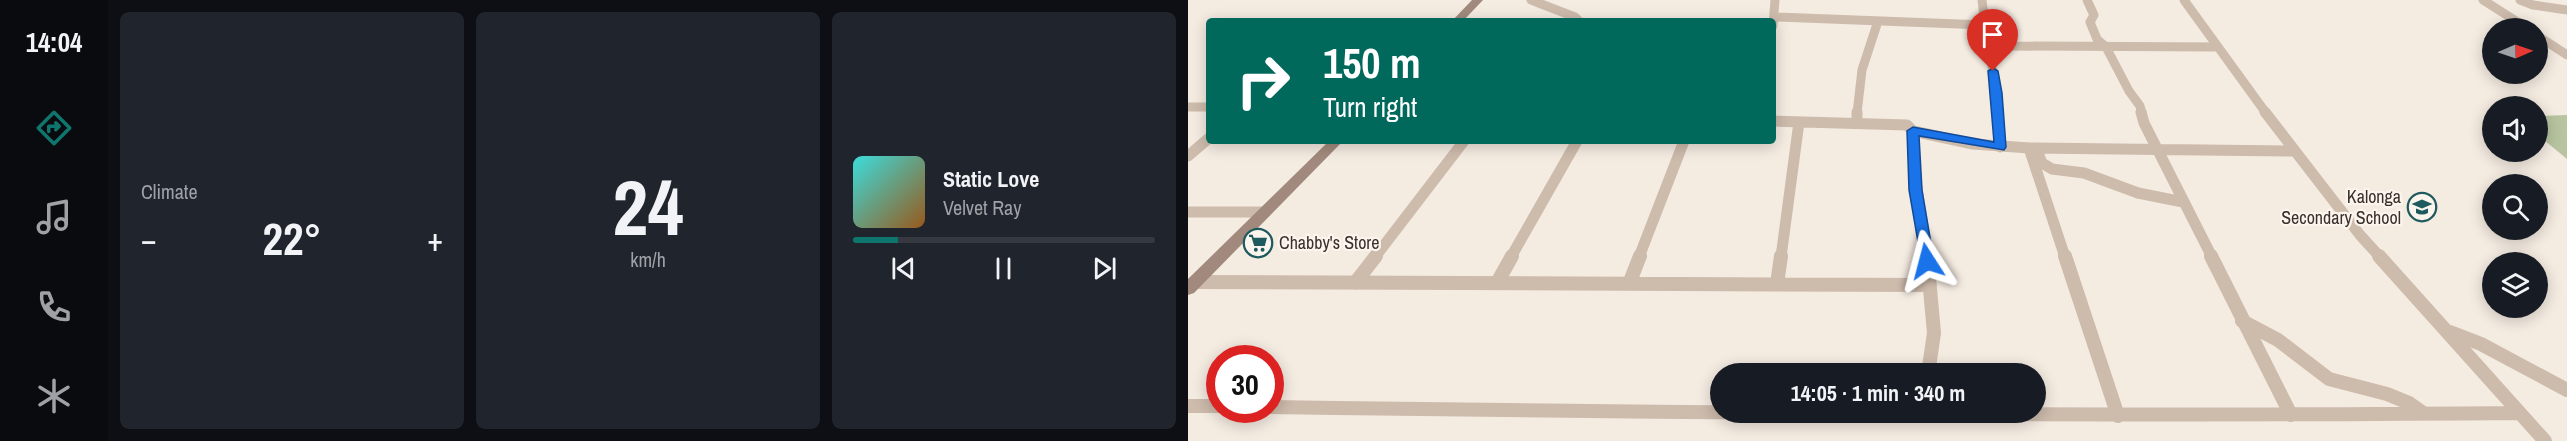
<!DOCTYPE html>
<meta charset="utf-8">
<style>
body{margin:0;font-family:"Archivo Narrow",sans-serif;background:#20242c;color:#f1f3f6;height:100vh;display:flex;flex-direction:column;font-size:22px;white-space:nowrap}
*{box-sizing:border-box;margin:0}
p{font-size:20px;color:#9ea1a6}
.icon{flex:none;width:33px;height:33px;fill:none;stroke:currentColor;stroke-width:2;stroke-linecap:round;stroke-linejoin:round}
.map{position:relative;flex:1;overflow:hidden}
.sheet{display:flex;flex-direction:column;gap:12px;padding:12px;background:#0d0f14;width:1080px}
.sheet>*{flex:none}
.hud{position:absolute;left:18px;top:18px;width:570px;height:126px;border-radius:6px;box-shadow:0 3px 15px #0003;background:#00695c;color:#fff;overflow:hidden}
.needle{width:39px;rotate:88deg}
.controls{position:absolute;left:1294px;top:18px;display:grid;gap:12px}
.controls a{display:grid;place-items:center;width:66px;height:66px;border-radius:50%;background:#171b24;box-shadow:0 3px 15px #0003;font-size:30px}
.speed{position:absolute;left:18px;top:345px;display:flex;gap:12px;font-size:30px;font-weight:700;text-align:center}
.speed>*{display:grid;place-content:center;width:78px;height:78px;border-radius:50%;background:#171b24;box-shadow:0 3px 15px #0003;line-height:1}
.speed .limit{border:9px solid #d22;background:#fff;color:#111}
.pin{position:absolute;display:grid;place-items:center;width:51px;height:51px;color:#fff;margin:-62px -26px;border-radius:50% 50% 50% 0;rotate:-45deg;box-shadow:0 0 6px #0007}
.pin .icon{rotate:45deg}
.me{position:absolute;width:66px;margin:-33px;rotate:351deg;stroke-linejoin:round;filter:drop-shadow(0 0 4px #0008)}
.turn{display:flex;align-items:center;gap:21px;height:126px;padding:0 18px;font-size:27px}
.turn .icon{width:78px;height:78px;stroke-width:2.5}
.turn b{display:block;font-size:42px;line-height:51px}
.big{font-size:45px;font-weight:800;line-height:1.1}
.sheet .tile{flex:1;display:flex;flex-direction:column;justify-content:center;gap:9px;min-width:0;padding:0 21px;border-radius:9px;background:#20242c}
.sheet .dial{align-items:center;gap:0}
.dial b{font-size:78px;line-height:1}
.song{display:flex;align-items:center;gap:18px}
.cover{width:72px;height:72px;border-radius:9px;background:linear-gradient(135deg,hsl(180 70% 55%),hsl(30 70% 35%))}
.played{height:6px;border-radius:3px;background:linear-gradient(90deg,#0f766e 15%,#363941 15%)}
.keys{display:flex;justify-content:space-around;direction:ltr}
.heat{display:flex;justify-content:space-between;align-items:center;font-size:33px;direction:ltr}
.sheet .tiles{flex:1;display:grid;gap:12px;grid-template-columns:repeat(3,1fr)}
.trip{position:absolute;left:522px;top:363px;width:336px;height:60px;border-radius:30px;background:#171b24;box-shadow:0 3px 15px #0003;font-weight:800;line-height:60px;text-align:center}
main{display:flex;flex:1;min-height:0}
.menu{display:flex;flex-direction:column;width:108px;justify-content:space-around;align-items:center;background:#090b0e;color:#9ea1a6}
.menu .icon{width:42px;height:42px}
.menu .active{color:#0f766e}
.menu b{font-size:27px;color:#f1f3f6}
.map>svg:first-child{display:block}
</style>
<main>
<nav class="menu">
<b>14:04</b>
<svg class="icon active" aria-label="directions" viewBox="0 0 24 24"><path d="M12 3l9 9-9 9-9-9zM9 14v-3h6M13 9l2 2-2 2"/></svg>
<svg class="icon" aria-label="music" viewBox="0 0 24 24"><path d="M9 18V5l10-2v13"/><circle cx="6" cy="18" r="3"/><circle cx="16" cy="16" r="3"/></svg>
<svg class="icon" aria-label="phone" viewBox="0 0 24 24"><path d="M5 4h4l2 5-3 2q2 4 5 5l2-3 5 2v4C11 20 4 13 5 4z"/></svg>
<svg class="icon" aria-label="climate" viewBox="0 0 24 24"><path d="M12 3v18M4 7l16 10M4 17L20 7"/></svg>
</nav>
<section class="sheet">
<div class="tiles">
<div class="tile"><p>Climate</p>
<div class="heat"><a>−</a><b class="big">22°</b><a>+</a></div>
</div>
<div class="tile dial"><b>24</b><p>km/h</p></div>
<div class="tile">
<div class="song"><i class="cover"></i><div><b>Static Love</b><p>Velvet Ray</p></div></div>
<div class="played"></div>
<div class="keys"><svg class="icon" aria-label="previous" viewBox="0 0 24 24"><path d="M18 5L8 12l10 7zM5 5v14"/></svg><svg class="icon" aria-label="pause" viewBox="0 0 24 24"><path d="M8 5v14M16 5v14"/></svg><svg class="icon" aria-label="next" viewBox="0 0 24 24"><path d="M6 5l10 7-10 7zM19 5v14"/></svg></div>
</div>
</div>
</section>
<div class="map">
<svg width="1379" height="441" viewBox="0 0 1379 441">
<rect width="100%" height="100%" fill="#f4ebe1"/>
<path fill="#b8c4a0" d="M 1379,115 L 1379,159 L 1350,135 L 1350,116 Z"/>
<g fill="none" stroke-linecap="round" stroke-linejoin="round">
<path stroke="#cdbbac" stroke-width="9" d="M 343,0 L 387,17 L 391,21
M 899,0 L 906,15 L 902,22 L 909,39 L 918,47 L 941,91 L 952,106 L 954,113
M 996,0 L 1078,113
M 1295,0 L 1339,28
M 1332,0 L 1345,5 L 1379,10
M 587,17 L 797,25 L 794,0
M 797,25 L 800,42 L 818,46 L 1029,47
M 585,26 L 587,0
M 1350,36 L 1379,55
M 0,107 L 21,107
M 669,113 L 674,70 L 690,21
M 810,113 L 809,93 L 801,51 L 802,48 L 813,46"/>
<path stroke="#cdbbac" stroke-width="11" d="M 810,112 L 812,147
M 953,112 L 956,123 L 1024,257
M 1077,112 L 1172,235 L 1192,257
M 585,121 L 719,125 L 725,131 L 728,182 L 740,257
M 669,123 L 669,112
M 725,131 L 785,144 L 841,148 L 850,153 L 854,163 L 864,169 L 896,173 L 950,193 L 995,202
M 0,156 L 21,138
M 0,212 L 77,212
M 187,257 L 276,141
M 323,257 L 389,141
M 451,257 L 496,141
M 593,257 L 611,122
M 877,257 L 841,148 L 1106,151"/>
<path stroke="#cdbbac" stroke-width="14" d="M 739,256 L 746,333 L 740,374
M 877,256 L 930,416
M 1023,256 L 1103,415
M 1191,256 L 1357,441
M 7,282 L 742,285
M 167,283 L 188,256
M 309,283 L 324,256
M 441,284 L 452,256
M 589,284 L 593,256
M 1054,321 L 1090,340 L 1141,379 L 1199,394 L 1221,403 L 1235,413
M 1262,332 L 1293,344 L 1379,390
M 0,406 L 32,406
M 82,407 C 498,413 915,417 1331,413"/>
<path fill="#a18a7d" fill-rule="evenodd" d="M 284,0 L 295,0 L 275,21 L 264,21 Z
M 141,141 L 155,141 L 6,293 L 0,295 L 0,279 Z"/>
</g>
<path fill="#1a73e8" stroke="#114b97" stroke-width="1.5" d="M 805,68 L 810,71 L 814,93 L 818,147 L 816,150 L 731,136 L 734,190 L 746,261 L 739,266 L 734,265 L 721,190 L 719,131 L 725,127 L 806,142 L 800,71 Z"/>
<defs>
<g id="school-ring" transform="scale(1.5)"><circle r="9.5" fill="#fbf5ee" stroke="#1f5a5e" stroke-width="1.5"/><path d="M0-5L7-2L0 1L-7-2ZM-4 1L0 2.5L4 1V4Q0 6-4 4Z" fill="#1f5a5e"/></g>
<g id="supermarket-ring" transform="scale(1.5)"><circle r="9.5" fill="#fbf5ee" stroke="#1f5a5e" stroke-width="1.5"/><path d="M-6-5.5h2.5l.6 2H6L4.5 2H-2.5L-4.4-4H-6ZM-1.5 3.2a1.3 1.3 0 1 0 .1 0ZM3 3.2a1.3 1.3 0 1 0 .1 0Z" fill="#1f5a5e"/></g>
</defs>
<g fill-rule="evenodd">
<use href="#school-ring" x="1234" y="207"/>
<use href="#supermarket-ring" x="70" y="243"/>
</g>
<g text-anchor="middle" stroke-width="4.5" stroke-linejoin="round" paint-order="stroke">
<g font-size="18" fill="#3b302b" stroke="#fbf5ee" text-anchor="end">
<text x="1213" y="203">Kalonga<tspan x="1213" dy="21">Secondary School</tspan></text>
<text x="91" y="249" text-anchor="start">Chabby's Store</text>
</g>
</g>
</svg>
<div class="controls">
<a><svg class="needle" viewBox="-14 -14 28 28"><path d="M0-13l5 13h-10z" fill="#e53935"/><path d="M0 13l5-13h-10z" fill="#9ea1a6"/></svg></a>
<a><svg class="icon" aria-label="sound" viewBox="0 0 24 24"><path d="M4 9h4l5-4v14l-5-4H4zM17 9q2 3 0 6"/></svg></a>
<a><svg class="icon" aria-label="search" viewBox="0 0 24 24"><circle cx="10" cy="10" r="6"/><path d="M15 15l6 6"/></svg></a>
<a><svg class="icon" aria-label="layers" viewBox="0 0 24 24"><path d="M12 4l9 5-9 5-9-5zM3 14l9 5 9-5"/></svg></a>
</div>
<div class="speed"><div class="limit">30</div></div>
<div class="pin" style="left:805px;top:71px;background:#d93025"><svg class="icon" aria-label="arrive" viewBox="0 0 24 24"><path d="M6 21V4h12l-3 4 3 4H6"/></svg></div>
<svg class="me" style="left:739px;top:261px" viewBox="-20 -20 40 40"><path d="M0-17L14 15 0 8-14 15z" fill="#1a73e8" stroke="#fff" stroke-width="4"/></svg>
<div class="trip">14:05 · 1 min · 340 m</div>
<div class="hud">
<div class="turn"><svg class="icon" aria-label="right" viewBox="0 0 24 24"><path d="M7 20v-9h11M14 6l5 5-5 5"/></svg><div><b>150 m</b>Turn right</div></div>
</div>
</div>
</main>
